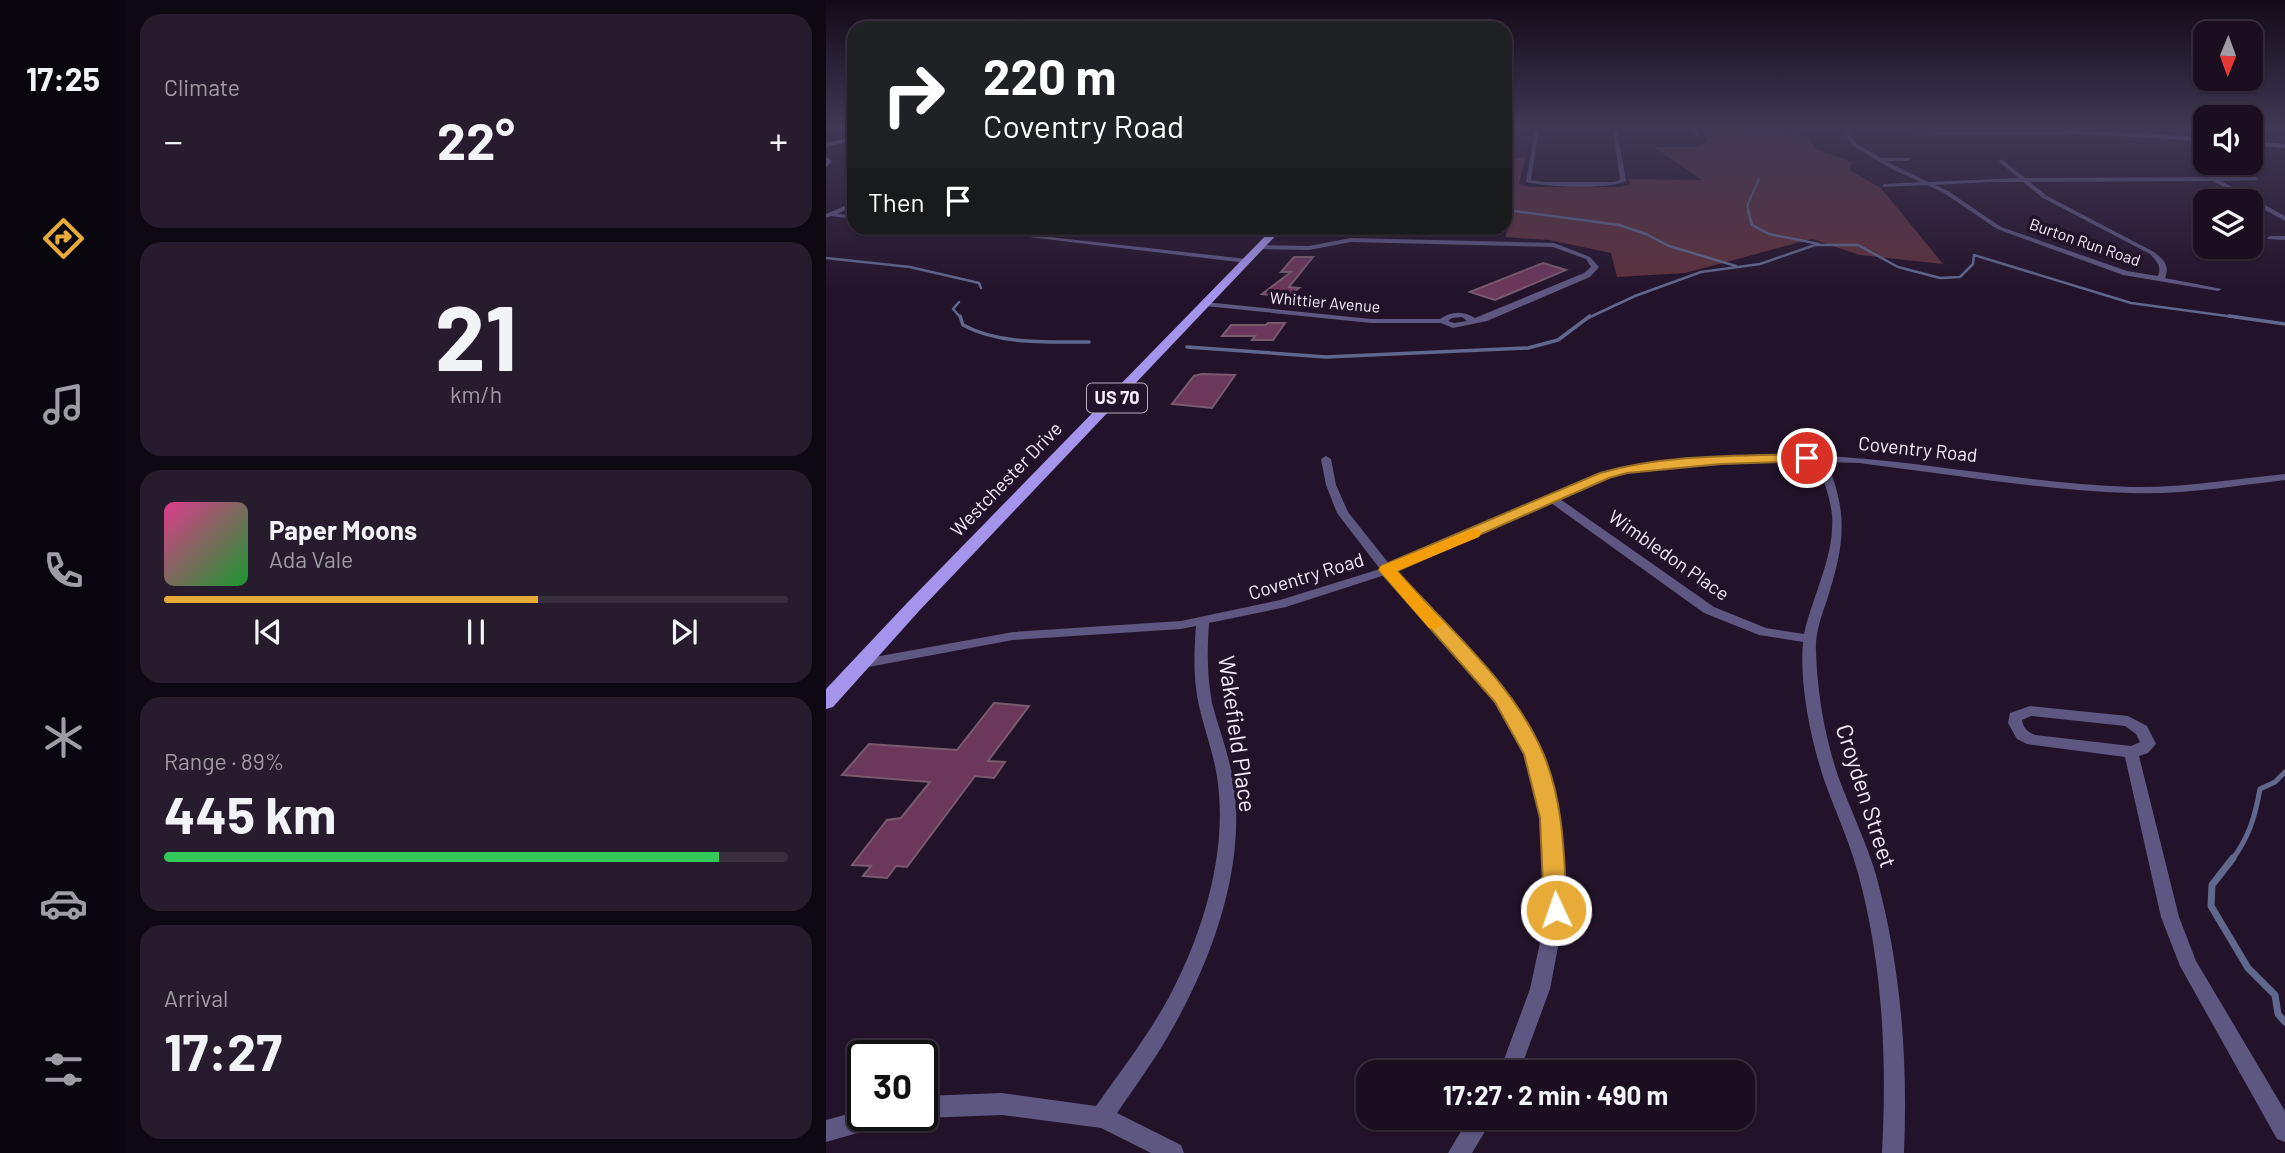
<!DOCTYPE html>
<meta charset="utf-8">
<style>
body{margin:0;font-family:Barlow,sans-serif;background:#271c2d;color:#f1f3f6;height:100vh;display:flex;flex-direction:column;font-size:26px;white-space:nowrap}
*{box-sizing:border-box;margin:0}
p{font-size:23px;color:#9f9ca5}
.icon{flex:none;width:38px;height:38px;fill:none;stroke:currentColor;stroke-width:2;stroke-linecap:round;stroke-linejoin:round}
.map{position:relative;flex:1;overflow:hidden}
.panel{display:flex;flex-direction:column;gap:14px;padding:14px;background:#0e0812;width:700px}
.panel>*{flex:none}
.guide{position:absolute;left:21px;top:21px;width:665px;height:214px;border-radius:21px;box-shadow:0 2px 5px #0004,0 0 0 2px #382e3e;background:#202124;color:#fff;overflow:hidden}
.needle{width:46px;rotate:181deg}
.fabs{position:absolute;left:1367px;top:21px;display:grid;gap:14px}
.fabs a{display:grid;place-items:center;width:70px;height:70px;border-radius:14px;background:#1a0e20;box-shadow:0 2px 5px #0004,0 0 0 2px #382e3e;font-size:35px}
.speed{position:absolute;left:21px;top:1040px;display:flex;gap:14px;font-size:35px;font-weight:700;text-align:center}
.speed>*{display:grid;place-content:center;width:91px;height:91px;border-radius:50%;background:#1a0e20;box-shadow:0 2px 5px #0004,0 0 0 2px #382e3e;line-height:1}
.speed .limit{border:4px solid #111;border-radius:10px;background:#fff;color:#111}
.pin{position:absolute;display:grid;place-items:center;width:60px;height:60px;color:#fff;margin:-30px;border:4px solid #fff;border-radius:50%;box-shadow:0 2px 7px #0007}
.me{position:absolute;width:77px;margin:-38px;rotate:357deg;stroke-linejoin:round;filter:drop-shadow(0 0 5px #0008)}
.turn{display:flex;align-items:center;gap:24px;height:147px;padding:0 21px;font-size:32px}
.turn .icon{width:91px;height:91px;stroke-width:2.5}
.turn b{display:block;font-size:49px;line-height:60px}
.then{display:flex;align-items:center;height:66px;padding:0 21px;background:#0003;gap:14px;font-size:26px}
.big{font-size:52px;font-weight:700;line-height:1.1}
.panel .card{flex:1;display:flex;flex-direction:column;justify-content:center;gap:10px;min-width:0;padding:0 24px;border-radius:21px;background:#271c2d}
.panel .dial{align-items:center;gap:0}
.dial b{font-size:91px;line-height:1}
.song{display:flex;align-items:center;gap:21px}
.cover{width:84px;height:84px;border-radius:10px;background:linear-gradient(135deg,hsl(330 70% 55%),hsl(130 70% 35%))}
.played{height:7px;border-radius:4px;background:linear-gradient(90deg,#e8ab37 60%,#382e3e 60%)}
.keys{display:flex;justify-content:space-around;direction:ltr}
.heat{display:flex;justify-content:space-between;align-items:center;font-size:38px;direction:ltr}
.charge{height:10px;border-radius:5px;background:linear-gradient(90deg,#34c759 89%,#382e3e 0)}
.trip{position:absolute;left:530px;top:1060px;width:399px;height:70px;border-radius:21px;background:#1a0e20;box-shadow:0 2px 5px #0004,0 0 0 2px #382e3e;font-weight:700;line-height:70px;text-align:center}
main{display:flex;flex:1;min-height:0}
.menu{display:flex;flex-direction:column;width:126px;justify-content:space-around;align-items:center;background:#0a060d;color:#9f9ca5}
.menu .icon{width:49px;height:49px}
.menu .current{color:#e8ab37}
.menu b{font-size:32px;color:#f1f3f6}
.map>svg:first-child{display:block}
</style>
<main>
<nav class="menu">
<b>17:25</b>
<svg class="icon current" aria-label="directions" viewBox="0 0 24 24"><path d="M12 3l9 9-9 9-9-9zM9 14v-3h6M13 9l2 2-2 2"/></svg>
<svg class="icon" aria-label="music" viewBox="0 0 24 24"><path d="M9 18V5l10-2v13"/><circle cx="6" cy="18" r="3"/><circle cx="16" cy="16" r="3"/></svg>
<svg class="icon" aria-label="phone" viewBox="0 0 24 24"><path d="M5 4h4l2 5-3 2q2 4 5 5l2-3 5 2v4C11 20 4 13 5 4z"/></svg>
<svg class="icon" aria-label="climate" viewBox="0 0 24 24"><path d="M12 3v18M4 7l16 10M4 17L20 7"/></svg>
<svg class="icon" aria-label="car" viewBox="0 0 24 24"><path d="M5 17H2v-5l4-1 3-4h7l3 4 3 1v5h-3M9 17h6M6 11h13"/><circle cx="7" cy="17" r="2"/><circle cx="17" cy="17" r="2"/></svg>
<svg class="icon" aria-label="filters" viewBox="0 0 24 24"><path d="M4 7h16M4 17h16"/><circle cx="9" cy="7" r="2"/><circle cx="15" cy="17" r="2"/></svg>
</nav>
<section class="panel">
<div class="card"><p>Climate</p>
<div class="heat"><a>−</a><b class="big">22°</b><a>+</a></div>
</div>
<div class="card dial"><b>21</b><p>km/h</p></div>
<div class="card">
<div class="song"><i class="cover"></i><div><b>Paper Moons</b><p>Ada Vale</p></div></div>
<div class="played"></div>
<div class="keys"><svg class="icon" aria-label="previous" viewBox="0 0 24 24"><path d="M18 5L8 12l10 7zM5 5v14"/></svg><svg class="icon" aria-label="pause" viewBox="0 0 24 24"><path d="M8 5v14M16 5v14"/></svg><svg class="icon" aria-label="next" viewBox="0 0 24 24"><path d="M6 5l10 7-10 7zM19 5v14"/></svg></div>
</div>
<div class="card"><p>Range · 89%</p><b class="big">445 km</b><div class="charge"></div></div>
<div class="card"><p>Arrival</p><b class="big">17:27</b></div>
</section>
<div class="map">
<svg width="1459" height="1153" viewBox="0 0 1459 1153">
<rect width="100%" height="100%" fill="#23132a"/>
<path fill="#301c38" d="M 679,129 L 706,129 L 699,158 L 679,158 Z"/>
<path fill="#5e323d" d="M 876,129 L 941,131 L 982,137 L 990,149 L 1026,162 L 1023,170 L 1055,188 L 1117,264 L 1034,255 L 986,239 L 859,273 L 791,277 L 785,253 L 723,240 L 679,237 L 685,219 L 679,217 L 679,158 L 699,158 L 693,184 L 704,187 L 794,187 L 804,184 L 803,179 L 876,180 L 828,147 L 871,147 L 882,141 Z"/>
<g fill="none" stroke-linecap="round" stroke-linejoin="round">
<path stroke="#60688e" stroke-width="2" d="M 679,210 L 695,212
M 923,212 L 921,206 L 933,179"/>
<path stroke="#60688e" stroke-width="2.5" d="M 682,210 L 793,225 L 820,234 L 843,246 L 910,266
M 922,210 L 926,225 L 943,234 L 993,244
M 0,258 L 84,267 L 153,283 L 155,288
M 133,302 L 127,309 L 135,318
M 762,318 L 809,296 L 875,272 L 934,264 L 989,245 L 1032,245 L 1072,267 L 1114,278 L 1134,277 L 1147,264 L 1148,255 L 1305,303 L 1416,318"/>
<path stroke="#60688e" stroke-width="3.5" d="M 134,316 L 137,325 C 174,345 222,342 263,342
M 1403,316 L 1459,324
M 361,347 L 500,357 L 702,348 L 732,340 L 764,316"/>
<path stroke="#60688e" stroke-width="5" d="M 1406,860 C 1423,837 1429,817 1434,789 L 1449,782 L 1459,772"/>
<path stroke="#60688e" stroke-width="7" d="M 1407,858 L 1386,885 L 1385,906 L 1422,968 L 1449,995 L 1452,1014 L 1459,1022"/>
</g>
<path fill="#6b375a" stroke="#795b6e" stroke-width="2" d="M 468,257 L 487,257 L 463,287 L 473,288 L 461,297 L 436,294 L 465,272 L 455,272 Z
M 717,263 L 740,270 L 669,300 L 644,292 Z
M 442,323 L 459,323 L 447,340 L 426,340 L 429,336 L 396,336 L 405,325 L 440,325 Z
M 376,374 L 409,375 L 386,408 L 346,404 L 368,376 Z
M 168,703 L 203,706 L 162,761 L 179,762 L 168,778 L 149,776 L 81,867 L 70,866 L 61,878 L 37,876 L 45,866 L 26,865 L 61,820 L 75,818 L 104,782 L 16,775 L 43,744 L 131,750 Z"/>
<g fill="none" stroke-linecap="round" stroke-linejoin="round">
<path fill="#5e5781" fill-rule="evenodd" d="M 709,129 L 713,129 L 705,180 L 718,182 L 787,182 L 794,180 L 787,129 L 791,129 L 800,181 C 781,190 722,187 700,182 Z
M 867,129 L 871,129 L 874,136 L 870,136 Z
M 1015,129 L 1020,129 L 1031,144 L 1055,158 L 1084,158 L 1082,161 L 1060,161 L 1102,182 L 1193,178 L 1173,162 L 1175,159 L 1199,178 L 1430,177 L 1432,180 L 1395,181 L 1459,216 L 1459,221 L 1387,181 L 1204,182 L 1221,196 L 1328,252 C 1338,260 1344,265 1339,278 L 1396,289 L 1392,291 L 1297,275 L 1171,229 L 1118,193 L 1101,185 L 1056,187 L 1058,184 L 1094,182 L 1064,168 L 1027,146 ZM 1163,182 L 1197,182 L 1217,198 L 1324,254 C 1331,262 1336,266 1332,276 L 1301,271 L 1175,227 L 1122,191 L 1109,185 Z
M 28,202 L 28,206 L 11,214 L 28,215 L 28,219 L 5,216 L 0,218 L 0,214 Z
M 1370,203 L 1379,203 L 1379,207 L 1368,206 Z
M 89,228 L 96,228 L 84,235 L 80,235 L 80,233 Z
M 126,228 L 142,228 L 421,259 L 424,261 L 421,263 Z
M 1444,236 L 1459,236 L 1459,240 L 1442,239 L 1441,238 Z
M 525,238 L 728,243 L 764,257 L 773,267 L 764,277 L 661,321 L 627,328 L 615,323 L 545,323 L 379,306 L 375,304 L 379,302 L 545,319 L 614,319 C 626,311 637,311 649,318 L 758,273 L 765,267 L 760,259 L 727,247 L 525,242 L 483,250 L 433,249 L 430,247 L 433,245 L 483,246 ZM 636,317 L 641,321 L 628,323 L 622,321 L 626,318 Z
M 981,455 C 1089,459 1196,483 1305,487 C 1356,488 1408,479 1459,474 L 1459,480 C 1408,486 1356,495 1304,493 C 1214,490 1123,474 1033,463 L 1001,462 C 1023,516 1018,546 1001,600 C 995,617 989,634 990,651 C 991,693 999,737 1012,776 C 1024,809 1040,841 1050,875 C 1075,966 1082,1059 1078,1153 L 1056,1153 C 1061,1059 1057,965 1032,873 C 1024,844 1012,817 1001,788 C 986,747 973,686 977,642 L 933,635 L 878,613 L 725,503 L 569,572 L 681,694 L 715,754 L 732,819 L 739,910 L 724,989 L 693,1073 L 673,1073 L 704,989 L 721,910 L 716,819 L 699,754 L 671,701 L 559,575 L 460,607 L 383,623 C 381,650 381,676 386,703 C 393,730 404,757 408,785 C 419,866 388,954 349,1024 C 332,1055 311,1084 291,1113 L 355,1145 L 358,1153 L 325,1153 L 275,1128 L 176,1115 L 96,1118 L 89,1115 L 96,1115 L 96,1096 L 176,1093 L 270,1106 C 295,1071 321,1037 342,999 C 376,936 401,856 392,784 C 389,757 379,732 373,706 C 367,679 368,653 370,626 L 355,629 L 187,640 L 37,668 L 32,666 L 30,663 L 32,660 L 187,632 L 355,621 L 454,600 L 554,569 L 511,513 L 500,485 L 495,459 L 500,456 L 505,459 L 510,485 L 522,512 L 564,565 L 775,473 L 828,462 ZM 981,461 L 991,461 C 997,479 1004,496 1006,515 C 1009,556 987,594 978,634 L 940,628 L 888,607 L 734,499 L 782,478 L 828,468 Z
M 1204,706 L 1302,716 L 1321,726 L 1330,744 L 1322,753 L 1313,756 L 1353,917 L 1370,961 L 1459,1111 L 1459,1142 L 1451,1139 L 1354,966 L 1335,917 L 1299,757 L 1201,744 L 1191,739 L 1182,723 L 1184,713 ZM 1205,716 L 1299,726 L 1310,734 L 1314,742 L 1305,746 L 1209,735 C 1202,732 1197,728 1196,720 Z
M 37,1110 L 37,1115 L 67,1115 L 64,1123 L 56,1126 L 0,1142 L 0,1120 Z
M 643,1118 L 667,1118 L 646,1153 L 622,1153 Z"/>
<path fill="#8579bd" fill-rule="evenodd" d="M 1051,129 L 1256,130 L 1379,137 L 1379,141 L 1256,134 L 1124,135 Z
M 28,137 L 28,141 L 0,147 L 0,143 Z
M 1424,141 L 1459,144 L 1459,148 L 1424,145 Z
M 0,157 L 6,161 L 0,167 Z"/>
<path fill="#a494eb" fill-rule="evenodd" d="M 447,228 L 457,228 L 93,611 L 7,707 L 0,709 L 0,689 L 81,603 Z"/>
</g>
<linearGradient id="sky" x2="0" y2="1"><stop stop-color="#130a17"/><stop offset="0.44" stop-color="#3f3955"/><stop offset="1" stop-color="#3f3955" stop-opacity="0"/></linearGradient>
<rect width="1459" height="291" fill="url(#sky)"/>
<path fill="#e8ab37" stroke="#976f24" stroke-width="2" d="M 981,454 L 986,456 L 986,461 L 895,464 L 801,473 L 783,478 L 571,571 C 620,626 688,684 717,753 C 738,802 738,857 741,910 L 738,917 L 730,920 L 721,917 L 718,910 L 714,818 L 698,754 L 669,702 L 553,570 L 555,566 L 774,473 C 840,454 913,456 981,454 Z"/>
<path fill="#f59e0b" d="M 648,529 L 653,530 L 655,533 L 653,537 L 571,571 L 618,624 L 609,629 L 603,628 L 553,570 L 555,566 Z"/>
<g text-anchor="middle" stroke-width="7" stroke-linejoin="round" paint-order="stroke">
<g font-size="16" fill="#f7ecfb" stroke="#23132a">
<text transform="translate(1259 242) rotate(19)" y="6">Burton Run Road</text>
<text transform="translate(499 302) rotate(5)" y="6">Whittier Avenue</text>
</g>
<rect fill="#23132a" stroke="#b7abbc" stroke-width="2" x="261" y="383.5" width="60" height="29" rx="5"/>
<g font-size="18" font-weight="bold" fill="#f7ecfb">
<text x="291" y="404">US 70</text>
</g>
<g font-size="19" fill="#f7ecfb" stroke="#23132a">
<text transform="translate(1092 449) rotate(6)" y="7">Coventry Road</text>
<text transform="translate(180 479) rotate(-46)" y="7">Westchester Drive</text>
<text transform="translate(843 555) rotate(35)" y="7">Wimbledon Place</text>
<text transform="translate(480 576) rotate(-17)" y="7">Coventry Road</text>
</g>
<g font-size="23" fill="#f7ecfb" stroke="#23132a">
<text transform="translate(411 734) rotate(82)" y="8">Wakefield Place</text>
<text transform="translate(1040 796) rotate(72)" y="8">Croyden Street</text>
</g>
</g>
</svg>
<div class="fabs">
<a><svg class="needle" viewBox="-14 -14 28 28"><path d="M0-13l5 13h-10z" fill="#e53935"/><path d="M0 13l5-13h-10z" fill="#9f9ca5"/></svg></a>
<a><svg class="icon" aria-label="sound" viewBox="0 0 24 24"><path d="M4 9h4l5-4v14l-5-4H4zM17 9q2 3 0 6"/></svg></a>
<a><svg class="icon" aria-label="layers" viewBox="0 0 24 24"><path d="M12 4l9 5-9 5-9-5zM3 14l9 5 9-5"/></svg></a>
</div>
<div class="speed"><div class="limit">30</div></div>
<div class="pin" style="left:981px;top:458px;background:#d93025"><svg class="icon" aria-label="arrive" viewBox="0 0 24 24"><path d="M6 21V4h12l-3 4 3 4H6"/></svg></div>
<svg class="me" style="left:730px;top:910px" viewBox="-20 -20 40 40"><circle r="17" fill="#e8ab37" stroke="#fff" stroke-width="3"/><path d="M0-11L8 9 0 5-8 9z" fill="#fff"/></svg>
<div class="trip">17:27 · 2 min · 490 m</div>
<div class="guide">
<div class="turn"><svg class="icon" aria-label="right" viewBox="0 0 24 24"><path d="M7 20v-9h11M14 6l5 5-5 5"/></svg><div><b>220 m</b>Coventry Road</div></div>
<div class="then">Then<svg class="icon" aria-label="arrive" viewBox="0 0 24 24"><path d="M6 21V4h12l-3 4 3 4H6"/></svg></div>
</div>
</div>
</main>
